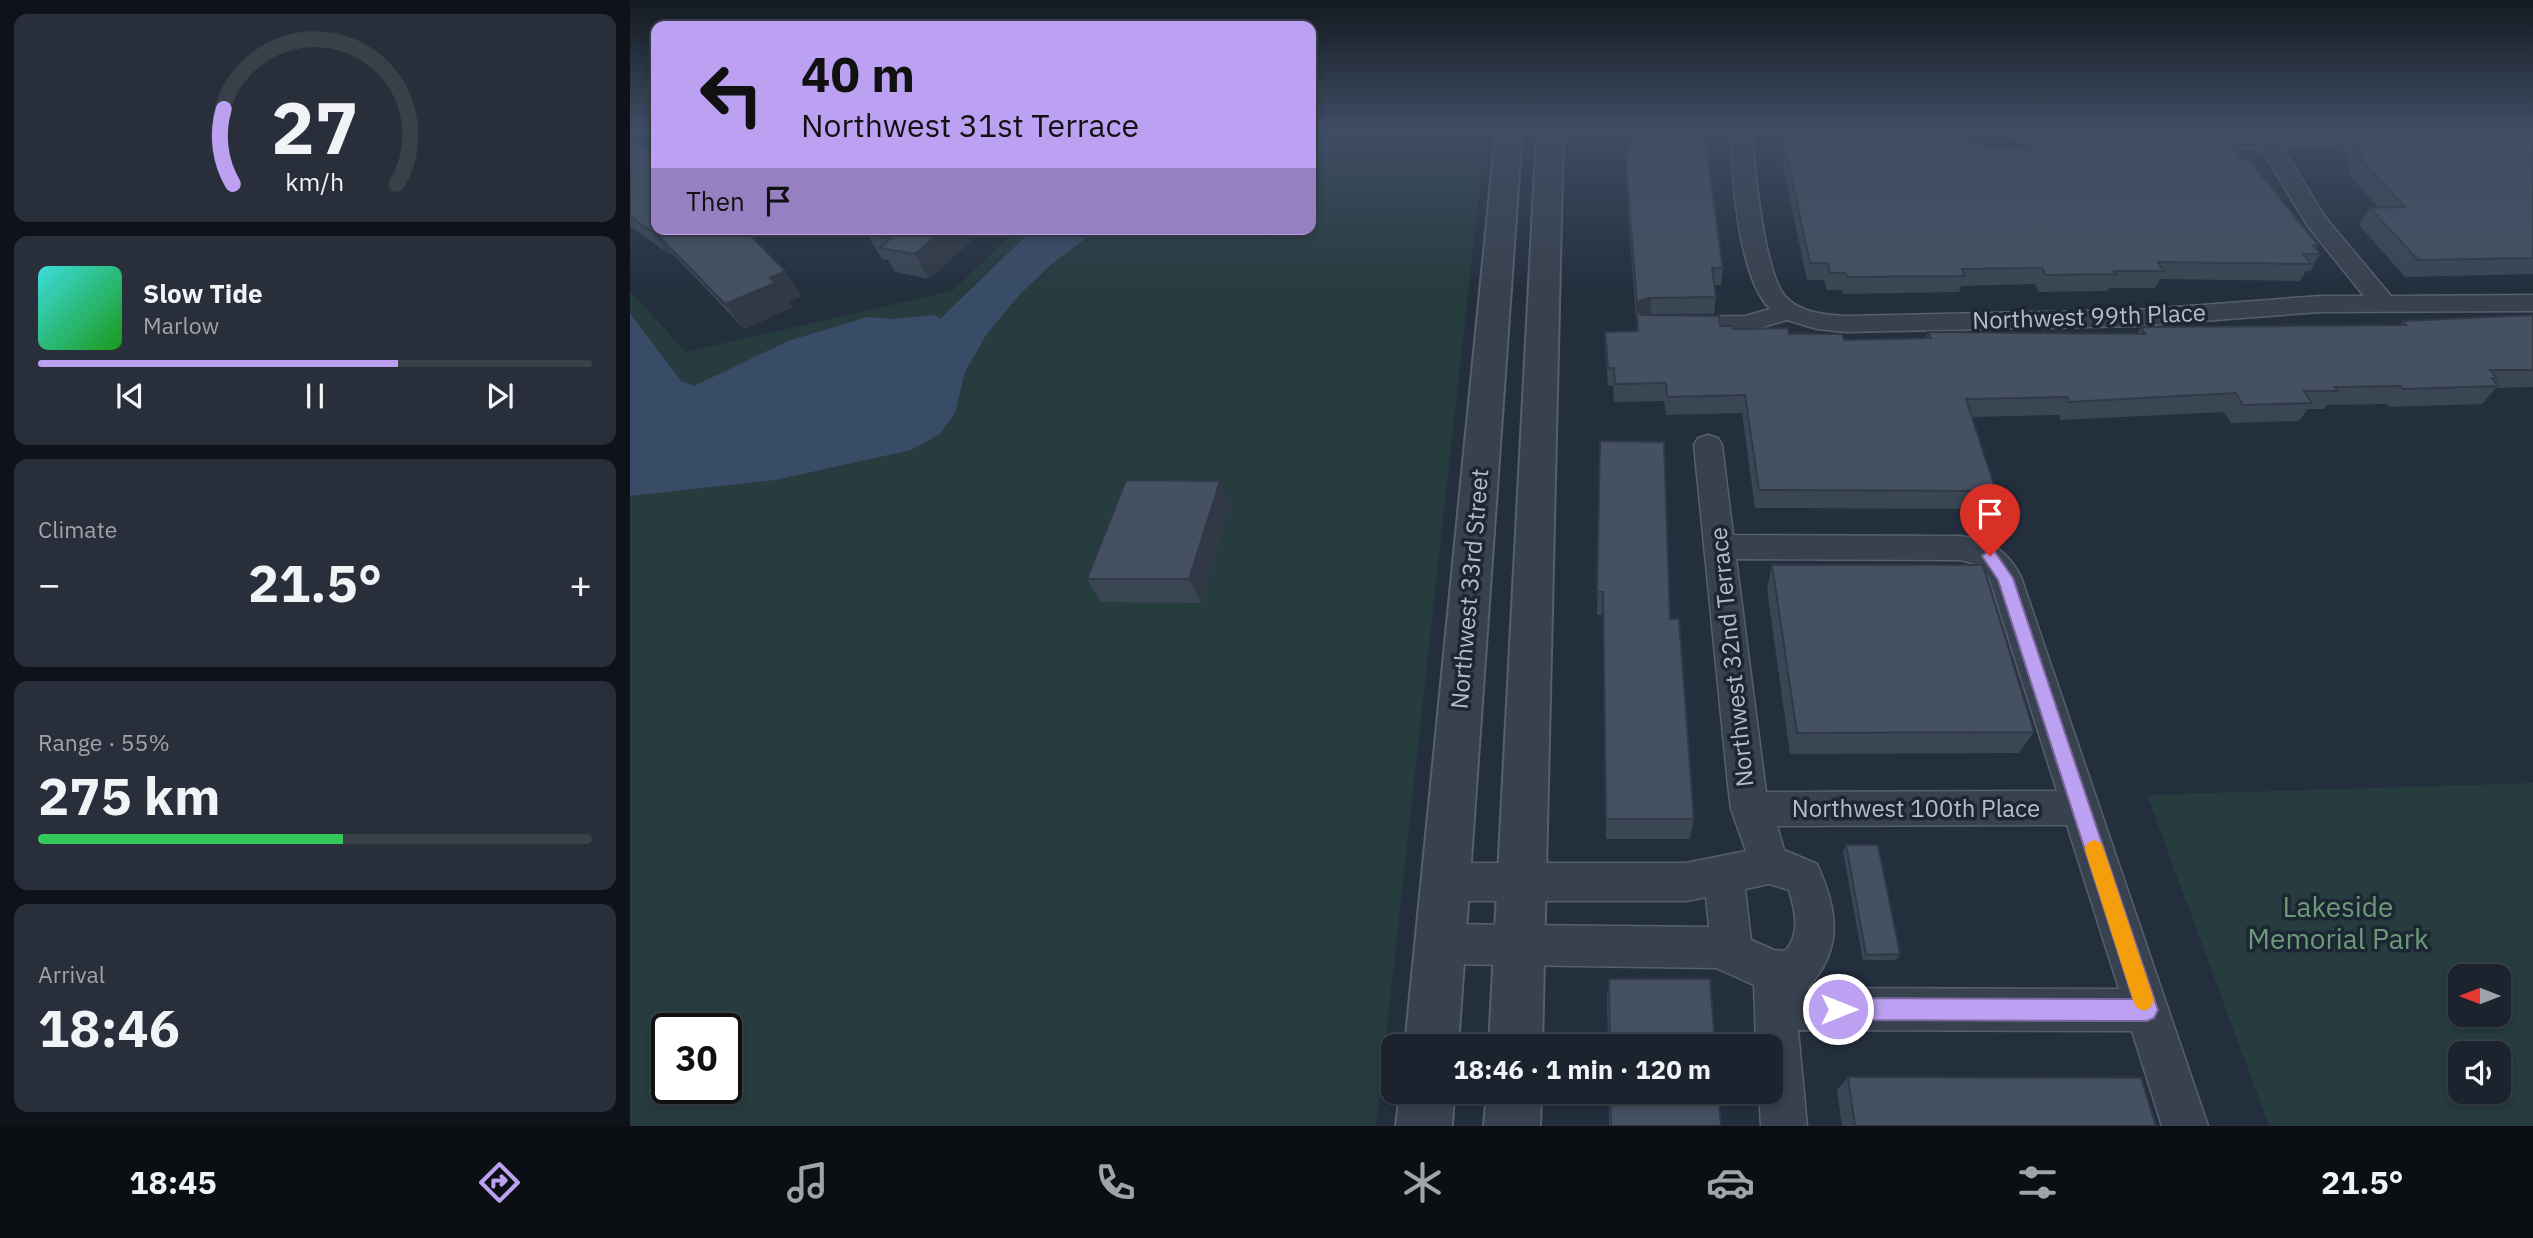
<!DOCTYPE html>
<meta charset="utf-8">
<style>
body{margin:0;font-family:"IBM Plex Sans",sans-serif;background:#282f3a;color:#f1f3f6;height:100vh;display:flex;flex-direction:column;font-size:26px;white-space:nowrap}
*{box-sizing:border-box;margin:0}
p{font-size:23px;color:#a0a4aa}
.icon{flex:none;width:38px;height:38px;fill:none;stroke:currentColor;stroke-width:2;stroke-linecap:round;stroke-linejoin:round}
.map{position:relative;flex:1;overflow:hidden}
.sheet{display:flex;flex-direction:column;gap:14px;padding:14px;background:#0f1319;width:630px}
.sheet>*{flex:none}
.hud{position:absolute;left:21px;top:21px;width:665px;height:214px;border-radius:14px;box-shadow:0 4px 10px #0003,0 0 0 2px #39404a;background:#bca0f2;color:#111;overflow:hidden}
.needle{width:46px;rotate:270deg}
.tools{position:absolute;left:1818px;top:964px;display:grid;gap:14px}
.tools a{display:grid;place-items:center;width:63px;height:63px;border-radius:14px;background:#1b232e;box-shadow:0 4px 10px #0003,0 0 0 2px #39404a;font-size:35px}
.speed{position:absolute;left:21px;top:1013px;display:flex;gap:14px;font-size:35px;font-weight:700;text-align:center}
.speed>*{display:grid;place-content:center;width:91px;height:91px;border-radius:50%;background:#1b232e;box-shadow:0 4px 10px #0003,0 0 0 2px #39404a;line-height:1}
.speed .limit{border:4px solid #111;border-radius:10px;background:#fff;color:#111}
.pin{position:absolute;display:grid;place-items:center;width:60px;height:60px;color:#fff;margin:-72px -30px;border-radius:50% 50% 50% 0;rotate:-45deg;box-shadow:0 0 7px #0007}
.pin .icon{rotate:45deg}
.me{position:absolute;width:77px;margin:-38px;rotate:90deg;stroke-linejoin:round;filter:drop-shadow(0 0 5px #0008)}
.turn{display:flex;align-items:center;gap:24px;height:147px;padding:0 35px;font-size:32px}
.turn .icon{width:91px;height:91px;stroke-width:2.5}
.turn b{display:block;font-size:49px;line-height:60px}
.then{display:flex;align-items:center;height:66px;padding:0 35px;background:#0003;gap:14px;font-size:26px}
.big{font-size:52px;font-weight:700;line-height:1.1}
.sheet .tile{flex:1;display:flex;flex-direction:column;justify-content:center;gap:10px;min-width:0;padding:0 24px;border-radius:14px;background:#282f3a}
.sheet .dial{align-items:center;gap:0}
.dial svg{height:182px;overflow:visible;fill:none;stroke:#39404a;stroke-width:7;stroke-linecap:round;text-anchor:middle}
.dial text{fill:#f1f3f6;stroke:none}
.song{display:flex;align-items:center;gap:21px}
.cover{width:84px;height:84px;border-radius:10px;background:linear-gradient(135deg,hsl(180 70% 55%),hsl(120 70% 35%))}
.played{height:7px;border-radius:4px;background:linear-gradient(90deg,#bca0f2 65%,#39404a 65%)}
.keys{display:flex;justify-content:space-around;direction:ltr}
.heat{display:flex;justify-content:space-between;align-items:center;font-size:38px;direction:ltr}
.charge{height:10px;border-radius:5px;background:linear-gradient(90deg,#34c759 55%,#39404a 0)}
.trip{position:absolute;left:751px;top:1034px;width:402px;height:70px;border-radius:14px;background:#1b232e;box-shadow:0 4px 10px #0003,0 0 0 2px #39404a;font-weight:700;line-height:70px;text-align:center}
.tabs{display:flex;height:112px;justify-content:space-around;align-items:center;background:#0b0e12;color:#a0a4aa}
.tabs .icon{width:49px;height:49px}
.tabs .selected{color:#bca0f2}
.tabs b{font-size:32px;color:#f1f3f6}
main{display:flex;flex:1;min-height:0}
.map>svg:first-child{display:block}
</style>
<main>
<section class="sheet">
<div class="tile dial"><svg viewBox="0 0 100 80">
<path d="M14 69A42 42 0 1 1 86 69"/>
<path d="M14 69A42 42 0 0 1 10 36" stroke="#bca0f2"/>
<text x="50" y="56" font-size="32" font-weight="700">27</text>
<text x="50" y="72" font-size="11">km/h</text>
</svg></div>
<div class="tile">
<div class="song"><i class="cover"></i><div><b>Slow Tide</b><p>Marlow</p></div></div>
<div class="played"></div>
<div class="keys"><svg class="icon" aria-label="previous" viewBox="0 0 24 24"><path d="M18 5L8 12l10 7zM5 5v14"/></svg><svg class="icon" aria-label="pause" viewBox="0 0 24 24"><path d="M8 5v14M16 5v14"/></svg><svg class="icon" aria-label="next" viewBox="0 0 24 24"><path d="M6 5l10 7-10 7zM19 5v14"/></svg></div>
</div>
<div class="tile"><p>Climate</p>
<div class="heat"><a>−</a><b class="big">21.5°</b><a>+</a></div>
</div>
<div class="tile"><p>Range · 55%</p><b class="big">275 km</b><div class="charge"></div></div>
<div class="tile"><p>Arrival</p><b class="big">18:46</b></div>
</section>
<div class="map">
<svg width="1903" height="1126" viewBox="0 0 1903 1126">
<rect width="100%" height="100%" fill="#242f3e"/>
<path fill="#263c3f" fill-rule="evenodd" d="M 681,131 L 856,131 L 746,1126 L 0,1126 L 0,291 L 56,352 L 322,291 L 387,229 L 681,229 ZM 37,1029 L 96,1029 L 96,1088 L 37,1088 Z
M 1903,783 L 1903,1126 L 1639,1126 L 1517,795 ZM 1830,976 L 1869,976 L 1869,1015 L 1830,1015 ZM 1830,1054 L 1869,1054 L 1869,1092 L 1830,1092 Z"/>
<path fill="#394c67" d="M 403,229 L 468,229 L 424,262 L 389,295 L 356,335 L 335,372 L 325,413 L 310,434 L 281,450 L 145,480 L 0,496 L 0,313 L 51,381 L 64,386 L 158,341 L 237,317 L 264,319 L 304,315 L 310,319 Z"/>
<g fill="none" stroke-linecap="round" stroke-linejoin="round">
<g stroke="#565f6c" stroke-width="3">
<path id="minor" d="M 1102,131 L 1122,131 C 1124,165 1134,272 1155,296 C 1170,313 1195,315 1216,316 L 1506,310 L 1690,296 L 1734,296 L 1677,225 L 1631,148 L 1555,149 L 1544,143 L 1555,137 L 1623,135 L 1621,131 L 1641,131 L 1644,135 L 1762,135 L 1766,139 L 1762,143 L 1755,145 L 1652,147 L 1695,217 L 1761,296 L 1903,295 L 1903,311 L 1690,312 L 1506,326 L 1216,332 L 1187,329 L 1157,320 L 1116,332 L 1039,331 L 1035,325 L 1039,319 L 1048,317 L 1115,316 L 1140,309 C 1109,279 1100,173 1102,131 Z
M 1369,131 L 1399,131 L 1419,137 L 1479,138 L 1490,144 L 1479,150 L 1417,149 L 1372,135 Z
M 1078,435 L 1088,438 L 1092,445 L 1103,535 L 1330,536 C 1360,540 1377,550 1391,577 L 1578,1126 L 1532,1126 L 1502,1031 L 1168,1030 L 1177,1126 L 1131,1126 L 1129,1092 L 1141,1092 L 1141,1046 L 1126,1046 L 1124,985 L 1086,968 L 810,964 L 796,958 L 790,944 L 796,930 L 810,924 L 1079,927 L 1076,897 L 1056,901 L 815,901 L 801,896 L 795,882 L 801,868 L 815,863 L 1056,863 L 1116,851 L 1101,809 L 1098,785 L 1064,445 L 1068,438 ZM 1106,559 L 1330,560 L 1346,564 L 1359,577 L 1427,791 L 1136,792 ZM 1437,825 L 1489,989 L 1177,988 C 1215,949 1207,908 1187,864 L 1154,850 L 1147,826 ZM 1139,884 L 1159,890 C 1165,911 1171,934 1155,951 L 1144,950 L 1121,940 L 1115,889 Z"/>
</g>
<g stroke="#565f6c" stroke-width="4">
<path id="tertiary" d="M 866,131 L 892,131 L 828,1046 L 775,1046 Z
M 907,131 L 933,131 L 912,1046 L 859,1046 Z
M 770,1092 L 824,1092 L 822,1126 L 766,1126 Z
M 857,1092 L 911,1092 L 910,1126 L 854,1126 Z"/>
</g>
<use href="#minor" fill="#38414e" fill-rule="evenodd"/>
<use href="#tertiary" fill="#38414e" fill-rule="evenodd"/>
</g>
<path fill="#3b4654" d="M 0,131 L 8,131 L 5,142 L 172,296 L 159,302 L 163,307 L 114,329 L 42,253 L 39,254 L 0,226 Z
M 998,131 L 1074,131 L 1093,268 L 1091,285 L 1084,285 L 1086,297 L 1084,314 L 1020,314 L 1015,315 L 1103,329 L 1214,340 L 1296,338 L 1298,332 L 1507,334 L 1511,327 L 1770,325 L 1773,321 L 1903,315 L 1903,387 L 1866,388 L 1852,404 L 1759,407 L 1756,404 L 1697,405 L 1694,409 L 1678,409 L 1669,421 L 1601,423 L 1594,412 L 1431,420 L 1429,415 L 1342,417 L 1366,491 L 1358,509 L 1125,508 L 1112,413 L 1036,415 L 1034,401 L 984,402 L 983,386 L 978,386 L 975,350 L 975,332 L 1006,331 L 1007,321 L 1006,322 L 995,168 L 995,152 L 998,152 Z
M 1150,131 L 1345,131 L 1341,144 L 1358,149 L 1434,148 L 1439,136 L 1613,160 L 1688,245 L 1686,249 L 1690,254 L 1680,271 L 1676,271 L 1670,281 L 1530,279 L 1525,288 L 1479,288 L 1478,291 L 1409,292 L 1405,284 L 1331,286 L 1329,292 L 1213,294 L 1212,290 L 1197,290 L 1194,280 L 1177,280 L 1153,165 L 1155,151 Z
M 1420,131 L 1571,131 L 1570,133 L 1422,133 Z
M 1693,131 L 1778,131 L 1694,132 Z
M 1903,131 L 1903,274 L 1775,277 L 1729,225 L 1740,208 L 1749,208 L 1718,174 L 1720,170 L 1716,166 L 1720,161 L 1709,149 L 1719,132 Z
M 354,229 L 299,279 L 265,272 L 258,260 L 252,259 L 237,234 Z
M 970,441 L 1040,619 L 1064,819 L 1060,839 L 976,839 L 973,615 L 967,615 Z
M 600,505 L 571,603 L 471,602 L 457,579 Z
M 1142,565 L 1404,732 L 1389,753 L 1160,754 L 1137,589 Z
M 1216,845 L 1270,954 L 1266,960 L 1233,960 L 1213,852 Z
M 979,979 L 1085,1046 L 978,1046 L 977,999 Z
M 1218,1077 L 1526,1126 L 1212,1126 L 1207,1090 Z
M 979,1092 L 1088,1092 L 1091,1126 L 979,1126 Z"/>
<path fill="#303945" d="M 0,131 L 8,131 L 2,152 L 0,149 Z
M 22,229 L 42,253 L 39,254 L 19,230 Z
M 314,229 L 354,229 L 299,279 L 285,254 Z
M 155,271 L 172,296 L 159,302 L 163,307 L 114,329 L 95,304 L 140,278 Z
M 1021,298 L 1020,314 L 1010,316 L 1007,310 L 1006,322 L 1007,305 L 1011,300 Z
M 590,481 L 600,505 L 571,603 L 559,579 Z"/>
<path fill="#455162" stroke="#303945" stroke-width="2" d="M 999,131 L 1074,131 L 1093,268 L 1082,268 L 1086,297 L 1021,298 L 1011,300 L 1007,305 L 995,152 L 999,152 Z
M 1156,131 L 1290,131 L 1286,138 L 1291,144 L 1299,145 L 1355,144 L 1358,149 L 1446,148 L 1439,136 L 1592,134 L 1613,160 L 1619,160 L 1688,245 L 1683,245 L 1690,254 L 1673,254 L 1681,264 L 1528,262 L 1534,271 L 1484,271 L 1486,274 L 1416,275 L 1412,268 L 1332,269 L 1335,276 L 1217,277 L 1216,273 L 1200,273 L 1198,263 L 1180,263 L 1155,148 L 1160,148 Z
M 1840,131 L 1903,131 L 1903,258 L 1788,260 L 1740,208 L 1775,207 L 1728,157 L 1733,157 L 1727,150 L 1734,150 L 1719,132 Z
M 0,139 L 26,157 L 26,229 L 114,229 L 155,271 L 140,278 L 145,283 L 95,304 L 22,229 L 19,230 L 0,216 Z
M 243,229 L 314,229 L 285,254 L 250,248 L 261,238 L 237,234 Z
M 1007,310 L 1012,315 L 1089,316 L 1090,326 L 1103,326 L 1103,329 L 1158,328 L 1159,334 L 1212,334 L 1214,340 L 1301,338 L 1298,332 L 1515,334 L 1511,327 L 1776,325 L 1773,321 L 1903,315 L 1903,370 L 1860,370 L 1867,378 L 1862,378 L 1868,386 L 1773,389 L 1771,386 L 1705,387 L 1708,391 L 1674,391 L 1682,403 L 1613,405 L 1606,393 L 1439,402 L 1437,397 L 1336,399 L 1366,491 L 1129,490 L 1115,395 L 1037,397 L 1036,383 L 985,384 L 984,368 L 978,368 L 975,332 L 1008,331 Z
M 970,441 L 1034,442 L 1040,619 L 1049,619 L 1064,819 L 976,819 L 973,592 L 967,592 Z
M 496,480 L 590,481 L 559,579 L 457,579 Z
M 1142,565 L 1353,565 L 1404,732 L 1167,733 Z
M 1216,845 L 1248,845 L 1270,954 L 1236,955 Z
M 979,979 L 1080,979 L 1085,1046 L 980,1046 Z
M 1218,1077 L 1511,1078 L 1526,1126 L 1225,1126 Z
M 980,1092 L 1088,1092 L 1091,1126 L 981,1126 Z"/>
<linearGradient id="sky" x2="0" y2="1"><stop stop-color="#141a22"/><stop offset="0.45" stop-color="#3f4d63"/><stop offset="1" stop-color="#3f4d63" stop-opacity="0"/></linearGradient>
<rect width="1903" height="288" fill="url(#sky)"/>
<path fill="#bca0f2" stroke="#7a689d" stroke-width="2" d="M 1360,550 L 1365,552 L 1383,578 L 1528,1010 L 1524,1018 L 1517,1021 L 1208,1020 L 1201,1016 L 1198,1009 L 1201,1001 L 1208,998 L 1503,999 L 1368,580 L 1352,556 Z"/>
<path fill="#f59e0b" d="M 1464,840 L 1471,843 L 1474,850 L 1524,1000 L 1521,1007 L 1514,1011 L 1506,1007 L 1503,1000 L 1455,850 L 1457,843 Z"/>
<g text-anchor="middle" stroke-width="7" stroke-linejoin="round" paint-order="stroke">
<g font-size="24" fill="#b4bcc9" stroke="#1d2633">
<text transform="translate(1459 317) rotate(-2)" y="8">Northwest 99th Place</text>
<text transform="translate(840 589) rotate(-85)" y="8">Northwest 33rd Street</text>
<text transform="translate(1102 657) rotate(-96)" y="8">Northwest 32nd Terrace</text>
<text x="1286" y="817">Northwest 100th Place</text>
</g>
<g font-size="28" fill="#6b9a76" stroke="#1d2633">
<text x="1708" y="917">Lakeside<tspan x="1708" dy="32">Memorial Park</tspan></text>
</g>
</g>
</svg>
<div class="tools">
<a><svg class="needle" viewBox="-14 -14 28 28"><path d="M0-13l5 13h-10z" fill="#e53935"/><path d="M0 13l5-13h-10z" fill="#a0a4aa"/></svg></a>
<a><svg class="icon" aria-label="sound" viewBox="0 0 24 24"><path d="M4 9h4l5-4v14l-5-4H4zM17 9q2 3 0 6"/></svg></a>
</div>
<div class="speed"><div class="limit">30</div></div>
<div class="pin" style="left:1360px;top:556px;background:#d93025"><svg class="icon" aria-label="arrive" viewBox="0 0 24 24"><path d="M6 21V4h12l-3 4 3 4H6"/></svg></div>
<svg class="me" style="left:1208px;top:1009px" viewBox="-20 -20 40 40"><circle r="17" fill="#bca0f2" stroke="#fff" stroke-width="3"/><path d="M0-11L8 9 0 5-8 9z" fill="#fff"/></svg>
<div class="trip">18:46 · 1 min · 120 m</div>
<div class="hud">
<div class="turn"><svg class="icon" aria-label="left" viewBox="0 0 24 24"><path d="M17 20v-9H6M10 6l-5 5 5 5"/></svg><div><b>40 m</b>Northwest 31st Terrace</div></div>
<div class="then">Then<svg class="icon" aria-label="arrive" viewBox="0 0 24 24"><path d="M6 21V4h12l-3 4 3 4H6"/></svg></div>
</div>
</div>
</main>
<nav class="tabs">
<b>18:45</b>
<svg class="icon selected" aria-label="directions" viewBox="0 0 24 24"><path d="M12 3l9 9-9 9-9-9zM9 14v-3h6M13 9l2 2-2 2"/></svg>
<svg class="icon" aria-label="music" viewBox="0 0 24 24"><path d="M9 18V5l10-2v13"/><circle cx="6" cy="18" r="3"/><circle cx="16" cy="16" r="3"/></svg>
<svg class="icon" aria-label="phone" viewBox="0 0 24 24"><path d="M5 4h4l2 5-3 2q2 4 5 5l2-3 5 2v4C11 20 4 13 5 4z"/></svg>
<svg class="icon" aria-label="climate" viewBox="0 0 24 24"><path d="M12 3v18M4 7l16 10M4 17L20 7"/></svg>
<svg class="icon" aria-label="car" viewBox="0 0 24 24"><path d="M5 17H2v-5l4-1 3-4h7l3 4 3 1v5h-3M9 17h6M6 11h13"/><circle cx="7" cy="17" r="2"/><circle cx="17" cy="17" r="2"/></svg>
<svg class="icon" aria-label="filters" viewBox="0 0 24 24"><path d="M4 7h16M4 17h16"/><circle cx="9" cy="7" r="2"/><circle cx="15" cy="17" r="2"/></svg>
<b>21.5°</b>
</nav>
